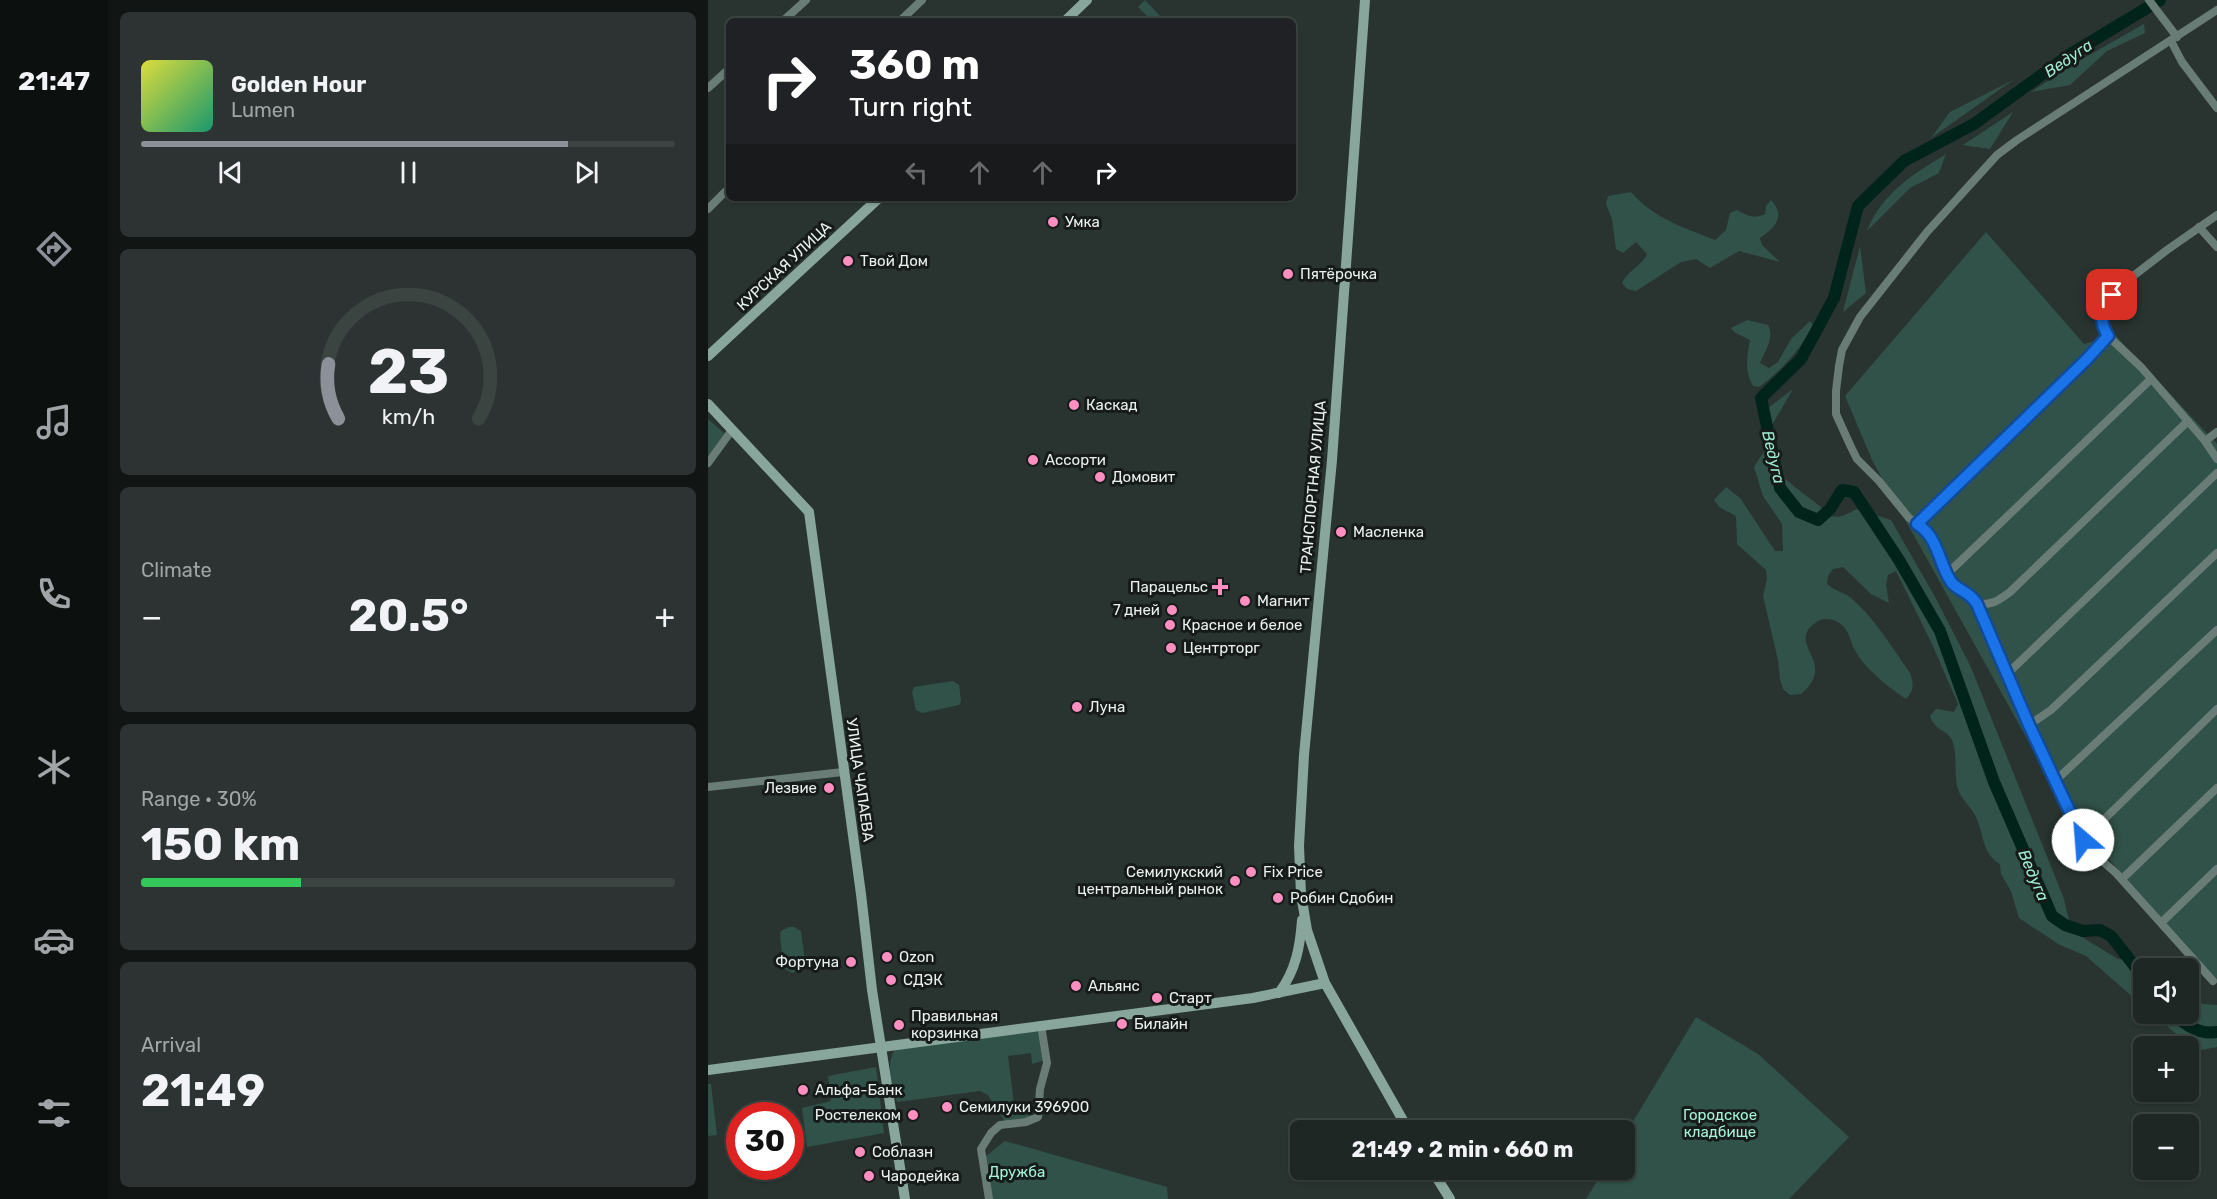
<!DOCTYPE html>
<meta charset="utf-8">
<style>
body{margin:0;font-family:Rubik,sans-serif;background:#2c3332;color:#f1f3f6;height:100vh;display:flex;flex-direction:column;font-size:22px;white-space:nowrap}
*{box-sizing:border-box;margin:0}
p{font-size:20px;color:#a1a5a7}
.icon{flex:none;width:33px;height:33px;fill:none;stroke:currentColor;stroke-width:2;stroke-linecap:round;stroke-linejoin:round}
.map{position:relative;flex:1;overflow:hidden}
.details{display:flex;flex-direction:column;gap:12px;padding:12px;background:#111514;width:600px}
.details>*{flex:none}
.top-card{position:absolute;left:18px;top:18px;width:570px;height:183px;border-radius:9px;box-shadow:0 2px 4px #0004,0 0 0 2px #3c4442;background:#202124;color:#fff;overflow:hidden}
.controls{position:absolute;left:1425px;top:958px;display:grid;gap:12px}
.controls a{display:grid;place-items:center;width:66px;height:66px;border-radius:9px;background:#1f2725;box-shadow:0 2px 4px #0004,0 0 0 2px #3c4442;font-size:30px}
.speed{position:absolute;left:18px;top:1102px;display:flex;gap:12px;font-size:30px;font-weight:700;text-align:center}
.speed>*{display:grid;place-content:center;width:78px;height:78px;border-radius:50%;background:#1f2725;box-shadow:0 2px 4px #0004,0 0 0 2px #3c4442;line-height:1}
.speed .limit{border:9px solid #d22;background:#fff;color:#111}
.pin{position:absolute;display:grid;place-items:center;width:51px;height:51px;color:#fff;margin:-26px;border-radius:12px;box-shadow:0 3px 9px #0006}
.me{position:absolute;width:66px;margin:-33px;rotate:333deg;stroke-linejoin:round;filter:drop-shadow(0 0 4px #0008)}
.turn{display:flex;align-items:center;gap:21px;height:126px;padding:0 24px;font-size:27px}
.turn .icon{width:78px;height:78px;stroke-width:2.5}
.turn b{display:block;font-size:42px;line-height:51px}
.lanes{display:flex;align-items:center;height:57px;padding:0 24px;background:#0003;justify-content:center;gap:30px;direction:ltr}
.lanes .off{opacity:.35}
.big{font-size:45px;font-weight:700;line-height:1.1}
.details .card{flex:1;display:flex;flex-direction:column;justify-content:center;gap:9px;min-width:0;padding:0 21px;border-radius:9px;background:#2c3332}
.details .dial{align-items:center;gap:0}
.dial svg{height:156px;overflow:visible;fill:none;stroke:#3c4442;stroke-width:7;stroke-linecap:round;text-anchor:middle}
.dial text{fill:#f1f3f6;stroke:none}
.song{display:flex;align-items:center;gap:18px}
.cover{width:72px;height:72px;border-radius:9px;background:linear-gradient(135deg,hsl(60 70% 55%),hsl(160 70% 35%))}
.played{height:6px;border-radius:3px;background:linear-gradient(90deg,#8c9099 80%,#3c4442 80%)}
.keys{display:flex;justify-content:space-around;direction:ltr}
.heat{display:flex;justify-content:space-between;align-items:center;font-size:33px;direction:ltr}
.charge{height:9px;border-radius:4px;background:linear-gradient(90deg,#34c759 30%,#3c4442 0)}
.trip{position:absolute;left:582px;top:1120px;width:345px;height:60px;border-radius:9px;background:#1f2725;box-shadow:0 2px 4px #0004,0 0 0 2px #3c4442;font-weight:700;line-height:60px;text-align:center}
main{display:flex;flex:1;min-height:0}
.tab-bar{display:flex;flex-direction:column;width:108px;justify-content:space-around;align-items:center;background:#0c100f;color:#a1a5a7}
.tab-bar .icon{width:42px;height:42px}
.tab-bar .selected{color:#8c9099}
.tab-bar b{font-size:27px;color:#f1f3f6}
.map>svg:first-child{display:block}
</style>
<main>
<nav class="tab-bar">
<b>21:47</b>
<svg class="icon selected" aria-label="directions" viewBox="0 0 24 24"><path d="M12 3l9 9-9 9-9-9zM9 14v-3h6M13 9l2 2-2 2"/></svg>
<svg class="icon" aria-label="music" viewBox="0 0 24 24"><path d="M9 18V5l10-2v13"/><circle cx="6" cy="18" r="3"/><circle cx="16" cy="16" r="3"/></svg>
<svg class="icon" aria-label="phone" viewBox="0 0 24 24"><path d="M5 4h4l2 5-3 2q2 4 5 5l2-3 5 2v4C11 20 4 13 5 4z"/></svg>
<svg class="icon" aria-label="climate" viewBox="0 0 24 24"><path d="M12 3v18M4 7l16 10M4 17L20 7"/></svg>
<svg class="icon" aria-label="car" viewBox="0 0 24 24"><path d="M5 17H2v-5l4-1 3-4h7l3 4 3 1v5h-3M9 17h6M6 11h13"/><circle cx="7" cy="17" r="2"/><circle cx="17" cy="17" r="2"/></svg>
<svg class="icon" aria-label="filters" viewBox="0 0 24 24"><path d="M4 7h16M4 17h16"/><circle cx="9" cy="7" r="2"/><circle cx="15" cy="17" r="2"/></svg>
</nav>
<section class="details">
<div class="card">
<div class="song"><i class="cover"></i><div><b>Golden Hour</b><p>Lumen</p></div></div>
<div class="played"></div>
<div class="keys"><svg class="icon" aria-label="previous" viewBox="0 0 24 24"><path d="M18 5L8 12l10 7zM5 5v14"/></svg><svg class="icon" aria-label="pause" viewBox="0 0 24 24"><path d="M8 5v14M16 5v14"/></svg><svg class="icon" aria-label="next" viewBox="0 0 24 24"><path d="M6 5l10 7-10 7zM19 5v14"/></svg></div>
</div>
<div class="card dial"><svg viewBox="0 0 100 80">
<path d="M14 69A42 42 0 1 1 86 69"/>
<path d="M14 69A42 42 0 0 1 9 41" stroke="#8c9099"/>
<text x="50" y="56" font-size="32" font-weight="700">23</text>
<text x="50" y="72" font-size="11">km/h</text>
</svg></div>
<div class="card"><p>Climate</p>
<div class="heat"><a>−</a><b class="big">20.5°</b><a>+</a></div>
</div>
<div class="card"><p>Range · 30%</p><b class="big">150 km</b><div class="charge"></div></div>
<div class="card"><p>Arrival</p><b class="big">21:49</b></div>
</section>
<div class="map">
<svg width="1509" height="1199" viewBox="0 0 1509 1199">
<rect width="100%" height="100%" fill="#293431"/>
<path fill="#315248" d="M 437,0 L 457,21 L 444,21 L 430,7 Z
M 1436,24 L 1437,33 L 1399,51 L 1362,85 L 1323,92 L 1369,62 Z
M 1305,80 L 1223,138 L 1242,112 Z
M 1305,112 L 1282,149 L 1255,145 Z
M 1238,154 L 1231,173 L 1202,188 L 1159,231 C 1174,193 1204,175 1238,154 Z
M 923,192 C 945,218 977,228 1007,240 L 1018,230 L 1022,213 L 1029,210 C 1040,216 1046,219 1057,214 L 1058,206 L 1063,200 C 1079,217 1066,228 1052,238 L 1054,245 L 1072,262 L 1031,251 L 1002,268 L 988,259 L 973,262 L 928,291 L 919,289 L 914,283 C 920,270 934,266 939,254 L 928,242 L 915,253 L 908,249 L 904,219 L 898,204 L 900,196 Z
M 1278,232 L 1376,344 L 1407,335 L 1509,444 L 1509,981 L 1361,814 L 1165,462 L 1137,396 Z
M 1152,246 L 1158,293 L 1135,312 Z
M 1039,320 L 1060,325 C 1067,337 1057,351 1052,363 L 1061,368 L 1070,362 L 1083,339 L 1102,321 L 1105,325 C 1094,348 1072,372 1051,387 L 1045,386 C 1036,370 1039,357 1042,340 L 1026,332 L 1023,328 Z
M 1085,389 L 1064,425 L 1060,408 Z
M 0,419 L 17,434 L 0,456 Z
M 1060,445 C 1062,473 1089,488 1109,504 C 1114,507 1117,514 1123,516 C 1132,519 1141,513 1149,509 L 1183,520 L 1226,595 L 1262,665 L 1356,899 L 1362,925 L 1367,933 L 1410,959 L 1436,963 L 1443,969 L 1436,969 L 1435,1006 L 1378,956 L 1352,945 L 1311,918 L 1303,891 L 1293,874 L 1292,864 C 1274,854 1276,834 1268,817 C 1263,807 1253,799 1250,789 C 1246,776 1249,754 1245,743 C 1241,729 1228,733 1222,716 L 1228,709 L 1246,712 L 1250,704 L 1224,644 L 1188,571 L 1180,575 L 1178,585 L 1181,603 L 1163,594 L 1135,567 L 1125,569 L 1120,576 L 1119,584 C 1126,591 1136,592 1143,598 C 1167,618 1184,648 1202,673 C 1206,684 1206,690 1198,699 C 1183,689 1156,668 1148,652 C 1143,644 1142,634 1136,627 C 1129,619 1115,616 1107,623 C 1077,645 1131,662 1093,694 L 1082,695 L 1075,689 L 1072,679 L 1070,660 L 1055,596 L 1059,579 L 1058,570 L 1029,544 L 1028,516 L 1011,507 L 1006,500 L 1018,487 L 1032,498 L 1067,551 L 1075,551 L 1074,524 L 1055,496 L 1046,467 Z
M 245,681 L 251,685 L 253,701 L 251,705 L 214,713 L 208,710 L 204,692 L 206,687 Z
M 81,927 L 86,927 L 93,931 L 97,961 L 97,965 L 93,971 L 84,973 L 77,969 L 75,965 L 72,935 L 73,931 Z
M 1481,997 L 1495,1004 L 1509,1005 L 1509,1047 L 1493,1050 L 1484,1047 L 1444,1014 L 1480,1014 Z
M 988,1017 L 1050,1054 L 1141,1137 L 1081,1199 L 878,1199 L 896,1170 L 916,1170 L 917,1135 Z
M 327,1030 L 333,1034 L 337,1060 L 324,1064 L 323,1053 L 300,1056 L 307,1112 L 321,1111 L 322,1117 L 319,1121 L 297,1122 L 280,1095 L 272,1091 L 189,1102 C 183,1089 177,1057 189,1048 Z
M 168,1067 L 176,1133 L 99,1147 L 94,1108 L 123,1101 L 120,1076 Z
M 0,1084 L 3,1084 L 9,1135 L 0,1136 Z
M 297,1141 L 459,1187 L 460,1199 L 284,1199 L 278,1156 Z"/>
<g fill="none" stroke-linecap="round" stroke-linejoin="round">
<path stroke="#00231a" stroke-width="12" d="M 1436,978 L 1403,936 L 1392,930 L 1375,931 L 1357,925 L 1344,916 L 1286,782 L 1232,631 L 1191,560 L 1146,492 L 1134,490 L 1122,509 L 1110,520 L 1091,512 L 1072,488 L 1053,398 L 1093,359 L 1126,298 L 1150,206 L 1196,161 L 1266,124 L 1361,55 L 1452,0
M 1466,1014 C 1477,1025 1492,1035 1509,1032"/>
<path stroke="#697c76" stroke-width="8" d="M 1441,0 L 1469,37
M 75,21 L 98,0
M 192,21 L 214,0
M 1463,41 L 1474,62 L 1509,108
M 0,88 L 21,69
M 0,209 L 21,188
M 1509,215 L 1459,250 L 1420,280 L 1404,295 L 1393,313 L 1392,320 L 1400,336 L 1434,368 L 1497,441 L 1509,459
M 1491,227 L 1509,247
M 1497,441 L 1509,432
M 0,463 L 24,430
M 1209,524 L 1379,359 L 1400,336
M 1239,574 L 1443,379
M 1269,604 C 1284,605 1290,601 1302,592 L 1480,421
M 1298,675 L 1509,473
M 1321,725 L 1343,710 L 1509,553
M 1347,781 L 1509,630
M 0,787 L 135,772
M 1375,840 L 1509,709
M 1414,879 L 1509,788
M 1453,923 L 1509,869
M 1505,981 L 1408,873 L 1385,853 L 1372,835 L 1284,643 L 1275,617 L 1264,596 L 1245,584 L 1240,578 L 1225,540 L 1218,529 L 1201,518 L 1171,481 L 1149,459 L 1143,447 L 1128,414 L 1128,391 L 1131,366 L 1134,350 L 1152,317 L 1219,232 L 1289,155 L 1309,140 L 1509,10
M 281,1199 L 273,1149 L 283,1133 L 292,1125 L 318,1122 L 330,1117 L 332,1089 L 339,1063 L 333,1025"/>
<path stroke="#88a69c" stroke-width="10" d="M 657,0 L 624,460 L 596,755 L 591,846 L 593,894 L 599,930 L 617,983 L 701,1131
M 357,21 L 379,0
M 0,356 L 171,198
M 0,404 L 101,512 L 153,894 L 164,990 L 197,1199
M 571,993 C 588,970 592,947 594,920
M 0,1070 L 545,998 L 617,983
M 724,1170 L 742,1199"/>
</g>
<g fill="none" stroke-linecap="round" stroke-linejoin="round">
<g stroke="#114b97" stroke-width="15">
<path id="route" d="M 1375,840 L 1321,725 L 1269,604 C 1261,590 1248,591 1242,580 C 1230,560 1230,537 1209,524 L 1379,359 L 1400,336 C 1390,319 1394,311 1404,295"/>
</g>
<use href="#route" stroke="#1a73e8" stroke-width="10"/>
</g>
<g fill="#fd8ec0" stroke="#161b19" stroke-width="2">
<circle cx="345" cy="222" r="6"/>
<circle cx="140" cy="261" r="6"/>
<circle cx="580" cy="274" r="6"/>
<circle cx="366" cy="405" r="6"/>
<circle cx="325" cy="460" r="6"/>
<circle cx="392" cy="477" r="6"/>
<circle cx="633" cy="532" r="6"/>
<path d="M509 578h6v6h6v6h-6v6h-6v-6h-6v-6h6z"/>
<circle cx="537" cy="601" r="6"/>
<circle cx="464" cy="610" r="6"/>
<circle cx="462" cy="625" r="6"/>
<circle cx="463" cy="648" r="6"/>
<circle cx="369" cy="707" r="6"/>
<circle cx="121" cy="788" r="6"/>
<circle cx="543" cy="872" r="6"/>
<circle cx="527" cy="881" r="6"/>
<circle cx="570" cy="898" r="6"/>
<circle cx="179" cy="957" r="6"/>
<circle cx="143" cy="962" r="6"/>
<circle cx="183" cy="980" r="6"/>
<circle cx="368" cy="986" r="6"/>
<circle cx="449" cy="998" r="6"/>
<circle cx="414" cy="1024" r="6"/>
<circle cx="191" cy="1025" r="6"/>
<circle cx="95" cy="1090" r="6"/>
<circle cx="239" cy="1107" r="6"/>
<circle cx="205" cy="1115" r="6"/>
<circle cx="152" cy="1152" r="6"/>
<circle cx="161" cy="1176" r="6"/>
</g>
<g text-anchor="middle" stroke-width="6" stroke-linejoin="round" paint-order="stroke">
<g font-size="15" fill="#eaf2ef" stroke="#161b19" text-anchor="start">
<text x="357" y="227">Умка</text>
<text x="152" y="266">Твой Дом</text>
<text x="592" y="279">Пятёрочка</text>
<text x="378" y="410">Каскад</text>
<text x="337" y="465">Ассорти</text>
<text x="404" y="482">Домовит</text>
<text x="645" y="537">Масленка</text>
<text x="500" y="592" text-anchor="end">Парацельс</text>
<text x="549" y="606">Магнит</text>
<text x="452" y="615" text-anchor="end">7 дней</text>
<text x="474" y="630">Красное и белое</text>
<text x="475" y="653">Центрторг</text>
<text x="381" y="712">Луна</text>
<text x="109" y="793" text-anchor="end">Лезвие</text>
<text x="515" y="877" text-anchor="end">Семилукский<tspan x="515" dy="17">центральный рынок</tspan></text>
<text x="555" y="877">Fix Price</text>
<text x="582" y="903">Робин Сдобин</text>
<text x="191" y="962">Ozon</text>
<text x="131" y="967" text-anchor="end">Фортуна</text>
<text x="195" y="985">СДЭК</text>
<text x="380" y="991">Альянс</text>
<text x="461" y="1003">Старт</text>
<text x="203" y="1021">Правильная<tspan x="203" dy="17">корзинка</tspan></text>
<text x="426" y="1029">Билайн</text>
<text x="107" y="1095">Альфа-Банк</text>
<text x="251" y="1112">Семилуки 396900</text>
<text x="193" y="1120" text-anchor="end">Ростелеком</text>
<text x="164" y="1157">Соблазн</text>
<text x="173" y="1181">Чародейка</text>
</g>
<g font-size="15" fill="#eaf2ef" stroke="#161b19">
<text transform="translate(76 266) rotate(-43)" y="5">КУРСКАЯ УЛИЦА</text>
<text transform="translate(605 487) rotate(-85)" y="5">ТРАНСПОРТНАЯ УЛИЦА</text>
<text transform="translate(152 780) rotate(82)" y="5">УЛИЦА ЧАПАЕВА</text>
</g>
<g font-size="15" fill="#a6f4db" stroke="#161b19">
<text x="1012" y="1120">Городское<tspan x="1012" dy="17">кладбище</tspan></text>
<text x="309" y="1177">Дружба</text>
</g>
<g font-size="16" font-style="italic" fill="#9fedd4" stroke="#161b19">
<text transform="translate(1360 58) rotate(-34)" y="6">Ведуга</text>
<text transform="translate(1066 457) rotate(77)" y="6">Ведуга</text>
<text transform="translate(1326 875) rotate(67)" y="6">Ведуга</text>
</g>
</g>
</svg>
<div class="controls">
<a><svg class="icon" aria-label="sound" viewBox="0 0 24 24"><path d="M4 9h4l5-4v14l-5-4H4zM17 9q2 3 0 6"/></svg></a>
<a>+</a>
<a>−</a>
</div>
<div class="speed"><div class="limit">30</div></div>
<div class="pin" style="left:1404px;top:295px;background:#d93025"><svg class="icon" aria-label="arrive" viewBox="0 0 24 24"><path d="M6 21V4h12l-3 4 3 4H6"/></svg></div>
<svg class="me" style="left:1375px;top:840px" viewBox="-20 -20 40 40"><circle r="19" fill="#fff"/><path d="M0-13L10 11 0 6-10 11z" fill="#1a73e8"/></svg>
<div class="trip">21:49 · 2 min · 660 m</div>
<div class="top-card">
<div class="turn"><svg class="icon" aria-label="right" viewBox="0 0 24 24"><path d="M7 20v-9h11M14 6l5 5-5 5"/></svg><div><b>360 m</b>Turn right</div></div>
<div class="lanes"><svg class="icon off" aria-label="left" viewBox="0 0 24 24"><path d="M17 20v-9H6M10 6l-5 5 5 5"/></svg><svg class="icon off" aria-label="ahead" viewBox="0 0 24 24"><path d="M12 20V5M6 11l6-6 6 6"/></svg><svg class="icon off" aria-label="ahead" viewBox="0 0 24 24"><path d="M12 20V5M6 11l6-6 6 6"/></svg><svg class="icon" aria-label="right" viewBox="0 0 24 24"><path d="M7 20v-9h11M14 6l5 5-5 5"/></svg></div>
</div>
</div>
</main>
